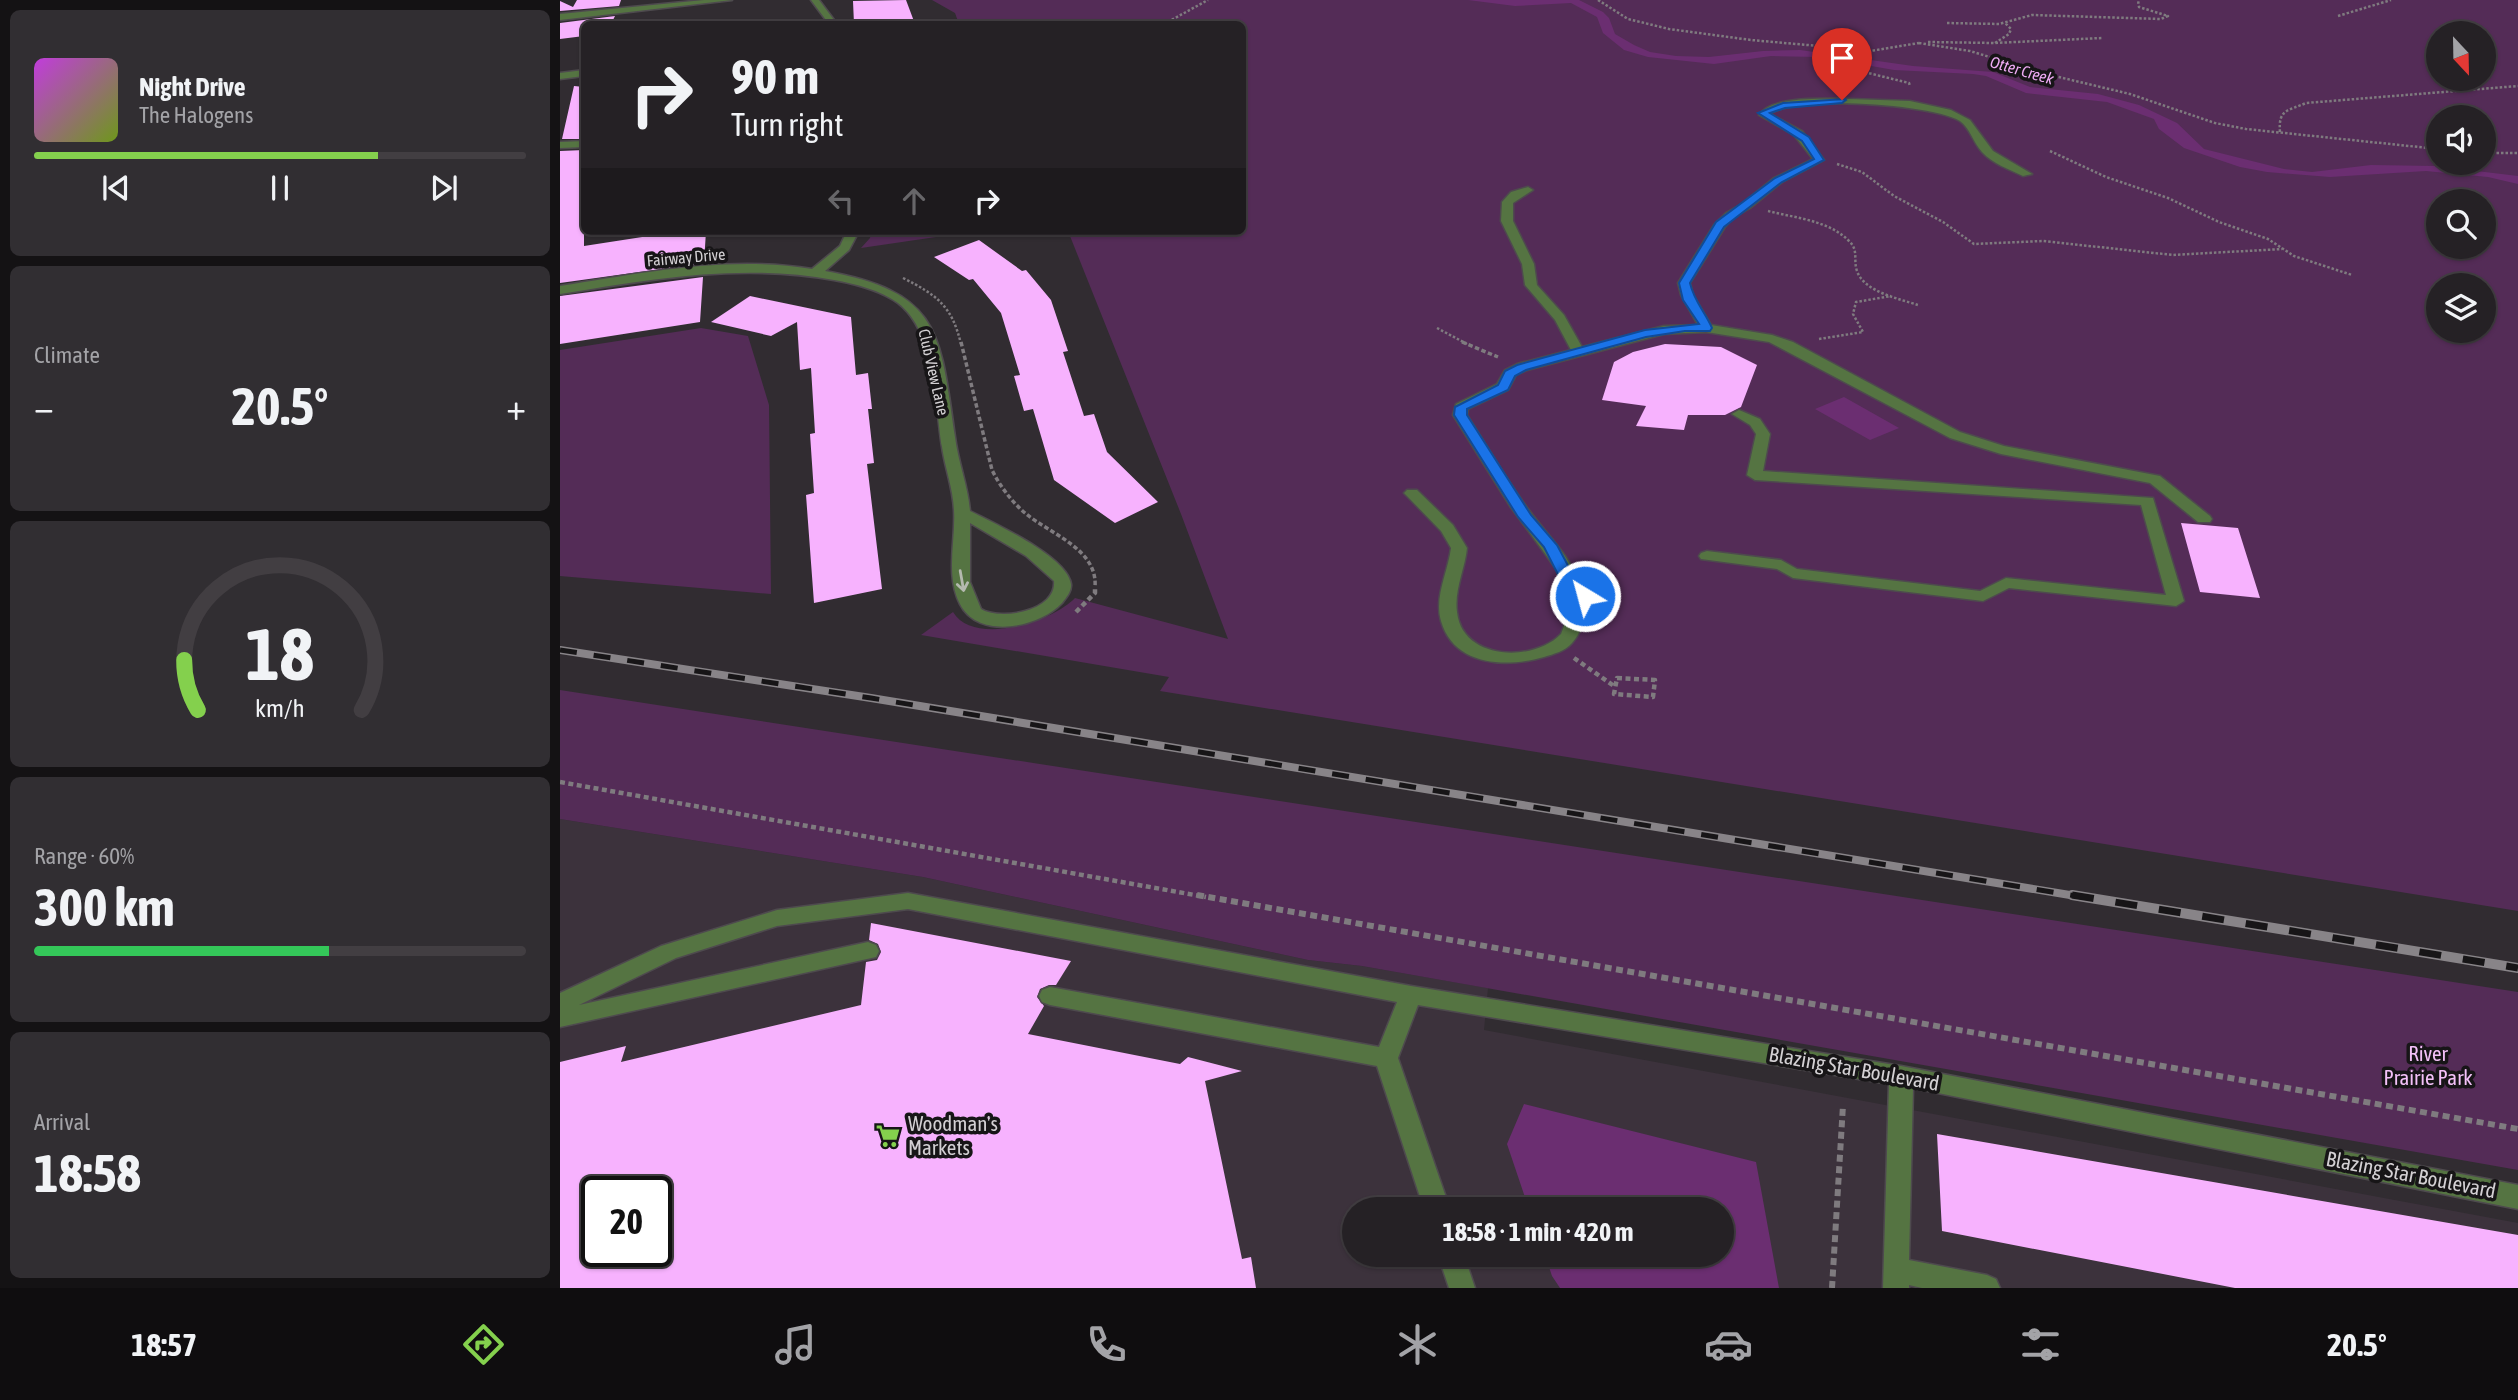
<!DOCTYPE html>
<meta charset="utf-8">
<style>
body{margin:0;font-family:"Asap Condensed",sans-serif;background:#312e32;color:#f1f3f6;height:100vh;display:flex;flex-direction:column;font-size:26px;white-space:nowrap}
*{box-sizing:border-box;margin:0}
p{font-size:23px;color:#a3a3a7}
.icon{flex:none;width:38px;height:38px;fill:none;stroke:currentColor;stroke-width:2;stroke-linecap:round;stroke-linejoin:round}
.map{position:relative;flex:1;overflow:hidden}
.drawer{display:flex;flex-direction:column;gap:10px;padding:10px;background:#141214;width:560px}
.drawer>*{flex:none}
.banner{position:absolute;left:21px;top:21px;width:665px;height:214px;border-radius:10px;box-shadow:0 2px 5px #0004,0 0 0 2px #423e42;background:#252125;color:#f1f3f6;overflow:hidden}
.needle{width:46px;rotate:158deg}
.fabs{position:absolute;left:1866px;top:21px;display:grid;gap:14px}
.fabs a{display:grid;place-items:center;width:70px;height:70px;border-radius:50%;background:#252125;box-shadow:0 2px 5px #0004,0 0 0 2px #423e42;font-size:35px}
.speed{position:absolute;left:21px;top:1176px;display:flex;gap:14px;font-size:35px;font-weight:700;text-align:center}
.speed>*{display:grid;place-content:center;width:91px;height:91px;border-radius:50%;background:#252125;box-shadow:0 2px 5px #0004,0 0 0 2px #423e42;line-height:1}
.speed .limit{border:4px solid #111;border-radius:10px;background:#fff;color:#111}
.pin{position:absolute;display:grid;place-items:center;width:60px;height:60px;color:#fff;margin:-72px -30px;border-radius:50% 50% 50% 0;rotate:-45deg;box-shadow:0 0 7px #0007}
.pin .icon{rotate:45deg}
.me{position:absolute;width:77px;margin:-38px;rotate:323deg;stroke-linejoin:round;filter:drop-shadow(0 0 5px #0008)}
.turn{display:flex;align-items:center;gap:24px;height:147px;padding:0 35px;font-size:32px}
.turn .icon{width:91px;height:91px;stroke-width:2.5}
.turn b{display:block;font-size:49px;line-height:60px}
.lanes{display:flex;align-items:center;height:66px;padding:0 35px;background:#0003;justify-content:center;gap:35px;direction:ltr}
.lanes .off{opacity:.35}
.big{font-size:52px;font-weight:700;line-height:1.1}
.drawer .card{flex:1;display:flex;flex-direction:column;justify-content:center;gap:10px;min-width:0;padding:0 24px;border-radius:10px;background:#312e32}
.drawer .dial{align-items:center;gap:0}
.dial svg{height:182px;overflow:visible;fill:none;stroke:#423e42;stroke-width:7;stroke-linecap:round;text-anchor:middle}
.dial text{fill:#f1f3f6;stroke:none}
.song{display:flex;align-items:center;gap:21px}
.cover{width:84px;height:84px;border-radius:10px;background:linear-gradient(135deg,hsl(290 70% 55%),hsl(80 70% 35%))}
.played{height:7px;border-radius:4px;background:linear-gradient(90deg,#84d04d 70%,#423e42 70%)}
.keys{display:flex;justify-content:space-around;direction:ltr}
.heat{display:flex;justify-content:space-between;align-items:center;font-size:38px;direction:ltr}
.charge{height:10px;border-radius:5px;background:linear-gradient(90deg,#34c759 60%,#423e42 0)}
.trip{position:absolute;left:782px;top:1197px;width:392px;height:70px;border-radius:35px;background:#252125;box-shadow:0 2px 5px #0004,0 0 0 2px #423e42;font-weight:700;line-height:70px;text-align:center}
.tabs{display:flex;height:112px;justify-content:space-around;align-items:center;background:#0f0d0f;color:#a3a3a7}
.tabs .icon{width:49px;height:49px}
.tabs .on{color:#84d04d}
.tabs b{font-size:32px;color:#f1f3f6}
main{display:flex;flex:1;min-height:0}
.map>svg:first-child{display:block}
</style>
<main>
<section class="drawer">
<div class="card">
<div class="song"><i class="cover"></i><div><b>Night Drive</b><p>The Halogens</p></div></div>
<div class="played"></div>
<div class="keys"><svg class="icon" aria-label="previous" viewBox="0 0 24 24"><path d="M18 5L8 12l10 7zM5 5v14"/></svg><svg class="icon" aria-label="pause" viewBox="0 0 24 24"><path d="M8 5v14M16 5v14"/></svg><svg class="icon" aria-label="next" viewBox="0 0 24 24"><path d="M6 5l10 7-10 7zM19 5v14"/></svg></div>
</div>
<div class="card"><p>Climate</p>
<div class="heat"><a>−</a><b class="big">20.5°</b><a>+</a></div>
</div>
<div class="card dial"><svg viewBox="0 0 100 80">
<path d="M14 69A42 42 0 1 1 86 69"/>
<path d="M14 69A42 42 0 0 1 8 47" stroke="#84d04d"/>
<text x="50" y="56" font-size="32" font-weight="700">18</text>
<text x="50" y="72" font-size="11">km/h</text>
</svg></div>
<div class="card"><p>Range · 60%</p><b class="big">300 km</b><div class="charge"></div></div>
<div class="card"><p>Arrival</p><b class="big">18:58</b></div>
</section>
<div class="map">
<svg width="1958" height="1288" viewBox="0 0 1958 1288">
<rect width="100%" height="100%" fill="#312c31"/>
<path fill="#3c323c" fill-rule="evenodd" d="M 0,819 L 363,877 L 748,960 L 802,966 L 928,988 L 924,1030 L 1958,1223 L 1958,1288 L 0,1288 ZM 37,1192 L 96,1192 L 96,1251 L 37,1251 ZM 794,1209 L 1162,1209 L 1162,1255 L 794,1255 Z"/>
<path fill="#542c57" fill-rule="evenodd" d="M 372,0 L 1958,0 L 1958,911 L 600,691 L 609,677 L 361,635 L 393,612 C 414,647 492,622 515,598 L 668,639 L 621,514 L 508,231 L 682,231 L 682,24 L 399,24 L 395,13 ZM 1878,33 L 1923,33 L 1923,79 L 1878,79 ZM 1878,117 L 1923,117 L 1923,163 L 1878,163 ZM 1878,201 L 1923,201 L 1923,247 L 1878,247 ZM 1878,285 L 1923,285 L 1923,331 L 1878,331 Z
M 312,231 L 417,231 L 301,248 L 310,238 Z
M 141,328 L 188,336 L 209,405 L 211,594 L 0,576 L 0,350 Z
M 0,690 L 1958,992 L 1958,1170 L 802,966 L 748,960 L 363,877 L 0,819 Z"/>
<path fill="#6b2e71" d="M 908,0 L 1019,0 L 1043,12 L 1049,18 L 1055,34 L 1074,45 L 1090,52 L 1116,56 L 1149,57 L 1203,51 L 1240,50 L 1353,66 L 1433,72 L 1470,87 L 1538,94 L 1579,105 L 1617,123 L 1644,149 L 1724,169 L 1752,172 L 1811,165 L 1875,166 L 1958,176 L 1958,184 L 1928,177 L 1866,171 L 1770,177 L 1707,172 L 1680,167 L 1624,148 L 1599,129 L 1594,119 L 1547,102 L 1466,93 L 1426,76 L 1413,74 L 1334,70 L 1260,57 L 1211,56 L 1154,64 L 1088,57 L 1064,50 L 1043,33 L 1037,17 L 1011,3 L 955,6 Z
M 1284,397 L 1339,428 L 1310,440 L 1255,409 Z
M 964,1104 L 1196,1162 L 1219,1288 L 1000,1288 L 992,1276 L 985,1255 L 1162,1255 L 1162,1209 L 969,1209 L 947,1144 Z"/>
<path fill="#f7b2fe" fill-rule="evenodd" d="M 17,0 L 61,0 L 59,6 L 0,11 L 0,1 L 13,7 Z
M 346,0 L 355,24 L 294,24 L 293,1 Z
M 55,16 L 51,24 L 24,24 L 24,36 L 0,39 L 0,23 Z
M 14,86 L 24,87 L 24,139 L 2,139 Z
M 24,150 L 24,246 L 121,231 L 146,231 L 144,263 L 0,283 L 0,151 Z
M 419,240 L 462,271 L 466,270 L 491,300 L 508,351 L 503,352 L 524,416 L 534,414 L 547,452 L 598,502 L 555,523 L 494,480 L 473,409 L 464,411 L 454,376 L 460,375 L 441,313 L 413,279 L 409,280 L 374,257 Z
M 143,277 L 140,322 L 0,344 L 0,296 Z
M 190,296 L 291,317 L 296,375 L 308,373 L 312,409 L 308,409 L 314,463 L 307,464 L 322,589 L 254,603 L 246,495 L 254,493 L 250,434 L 255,433 L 251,368 L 240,370 L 237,322 L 211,336 L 151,322 Z
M 1105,344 L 1161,347 L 1197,365 L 1181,407 L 1165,415 L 1128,415 L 1124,430 L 1076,426 L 1086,406 L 1042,400 L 1054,362 L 1073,352 Z
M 1621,523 L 1678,528 L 1700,598 L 1640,592 Z
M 311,923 L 511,961 L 496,985 L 489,985 L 480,989 L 477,997 L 484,1006 L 468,1034 L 620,1064 L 628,1057 L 682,1071 L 645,1081 L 682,1259 L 691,1257 L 696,1288 L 0,1288 L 0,1062 L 66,1046 L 61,1062 L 301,1005 L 306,962 L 317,960 L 321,952 L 318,944 L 309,940 ZM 37,1192 L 96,1192 L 96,1251 L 37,1251 Z
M 1377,1134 L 1958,1235 L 1958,1288 L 1675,1288 L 1382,1231 Z"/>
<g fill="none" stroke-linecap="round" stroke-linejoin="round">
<g stroke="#4e4a4e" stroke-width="3">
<path id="minor" d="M 144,0 L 172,0 L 0,20 L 0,14 Z
M 251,0 L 259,0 L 277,24 L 269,24 Z
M 24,70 L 24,76 L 0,79 L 0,73 Z
M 1289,99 L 1350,101 L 1391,110 L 1410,120 L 1433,151 L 1472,174 L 1463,176 C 1449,169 1433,164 1422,152 C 1413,142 1410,128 1400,121 C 1372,104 1234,95 1210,114 L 1242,131 L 1264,160 L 1222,182 L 1190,208 L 1174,217 L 1165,227 L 1130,283 L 1133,295 L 1151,325 L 1212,335 L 1233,342 L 1400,432 L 1444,446 L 1600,476 L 1650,516 L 1652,519 L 1650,522 L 1638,522 L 1590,483 L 1441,454 L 1390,438 L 1209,342 L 1146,332 L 1104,334 L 967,370 L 956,375 L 948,390 L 908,409 L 907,415 C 927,446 946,479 968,509 C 986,534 1012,557 1021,588 C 1026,606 1026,628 1012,643 C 1005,651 994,654 984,657 C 946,668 894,666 881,621 C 874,597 888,572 891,548 L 881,531 L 847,496 L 844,493 L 847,490 L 857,490 L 893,525 L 907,548 C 905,569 894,590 897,612 C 902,660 973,663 1001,634 L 1006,621 L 1006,602 L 997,570 L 950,506 L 893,415 L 896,404 L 937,384 L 945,370 L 957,364 L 1011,350 L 995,320 L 965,285 L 962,264 L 941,221 L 942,202 L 951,192 L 968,187 L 973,190 L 953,203 L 953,221 L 974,264 L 977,285 L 1004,315 L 1022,347 L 1104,326 L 1138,325 L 1121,295 L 1118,283 L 1154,225 L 1166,213 L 1182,204 L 1214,178 L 1253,159 L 1234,135 L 1199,115 C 1213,95 1266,99 1289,99 Z
M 24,141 L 24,147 L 0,148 L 0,142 Z
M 287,231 L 299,231 L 289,250 L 265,271 C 380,292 380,331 395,437 C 398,462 408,486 410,511 C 433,523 507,556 511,584 C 512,591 506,598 502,603 C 479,628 418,640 400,604 C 385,575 396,540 394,510 C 393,488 385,468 382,447 C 375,404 376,332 338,303 C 320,290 296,284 274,280 C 182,263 91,279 0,294 L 0,286 C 82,273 169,255 252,269 L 280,246 ZM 410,523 L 466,556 L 494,581 C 497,611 441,621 421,609 L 410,582 Z
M 1179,410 L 1200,419 L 1210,434 L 1203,471 L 1593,498 L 1624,601 L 1616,606 L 1449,588 L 1423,601 L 1233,578 L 1217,569 L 1141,559 L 1139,556 L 1141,553 L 1147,551 L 1221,560 L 1237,569 L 1420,591 L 1446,578 L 1606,595 L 1581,505 L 1195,480 L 1187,475 L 1196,434 L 1190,425 L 1172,414 Z
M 348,893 L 851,986 L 1341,1066 L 1958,1185 L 1958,1209 L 1353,1088 L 1349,1260 L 1427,1275 L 1436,1279 L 1440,1288 L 1362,1288 L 1349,1285 L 1349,1288 L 1323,1288 L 1329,1084 L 858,1005 L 838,1058 L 890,1209 L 864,1209 L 817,1066 L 490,1005 L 482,1002 L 479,996 L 482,990 L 490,987 L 819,1047 L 837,1002 L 348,909 L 217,926 L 116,958 L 19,1005 L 308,942 L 316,945 L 319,951 L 316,957 L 0,1027 L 0,993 L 101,946 L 217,910 Z
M 878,1255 L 904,1255 L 915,1288 L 889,1288 Z"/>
</g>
<path stroke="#7f7b7f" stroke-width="2.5" stroke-dasharray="2.5 2" stroke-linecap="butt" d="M 1038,0 L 1068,19 L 1109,29 L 1191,40 L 1304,50
M 1778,16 L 1831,0
M 1387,23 L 1439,24 L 1472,15 L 1601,19 L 1608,16 L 1579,7 L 1578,0
M 604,24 L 648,0
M 1368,42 L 1434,43 L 1542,38
M 1359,43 L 1410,51 L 1482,73 L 1570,94 L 1655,123 L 1686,129 L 1878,149
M 1435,43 L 1449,34 L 1451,29 L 1445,23
M 1296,70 L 1349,83 L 1350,86
M 1273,82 L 1293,75 L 1298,53 L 1359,43
M 1720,132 C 1718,109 1728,111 1746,103 L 1958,86
M 1490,151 L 1546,177 L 1608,198 L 1659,222 L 1708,239 L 1734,256 L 1792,275
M 1923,153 L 1958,153
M 1277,164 L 1302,172 L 1334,196 L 1383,222 L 1414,244 L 1483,241 L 1613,255 L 1722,249
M 1208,211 C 1235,218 1268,220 1289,241 C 1299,250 1293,260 1297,271 C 1304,292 1340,299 1358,305
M 343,278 C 377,295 392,306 401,344
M 877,328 L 907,344
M 1259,339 L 1303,332 L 1293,314 L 1296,302 L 1331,296"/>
<path stroke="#7f7b7f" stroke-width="3.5" stroke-dasharray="4.5 2.5" stroke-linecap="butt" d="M 401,342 L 432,470 C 440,486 451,501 465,513 C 490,534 538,549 535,587
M 902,342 L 938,357"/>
<path stroke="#7f7b7f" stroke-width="4.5" stroke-dasharray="5 3.5" stroke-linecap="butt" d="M 516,612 L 535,593 L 535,586
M 1014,658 L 1054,686
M 1057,678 L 1095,680 L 1093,697 L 1054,694 Z
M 0,782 L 646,897"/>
<path stroke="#7f7b7f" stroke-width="6" stroke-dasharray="7 4.5" stroke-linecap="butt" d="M 637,895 L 1958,1129
M 1272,1288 L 1283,1105"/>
<use href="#minor" fill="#557442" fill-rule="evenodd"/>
<g stroke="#888488" stroke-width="8">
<path id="rail-far1" d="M 0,650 L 311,698 L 1522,897"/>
</g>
<g stroke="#888488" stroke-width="10">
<path id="rail" d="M 1512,895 L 1958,968"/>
</g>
<use href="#rail-far1" stroke="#171517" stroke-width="5" stroke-dasharray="17" stroke-linecap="butt"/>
<use href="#rail" stroke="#171517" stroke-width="7" stroke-dasharray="22" stroke-linecap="butt"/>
</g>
<defs><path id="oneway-shaft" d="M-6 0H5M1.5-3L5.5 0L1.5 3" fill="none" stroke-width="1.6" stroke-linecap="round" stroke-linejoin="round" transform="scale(1.75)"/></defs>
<use stroke="#b4b9af" href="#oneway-shaft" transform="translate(402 581) rotate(80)"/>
<path fill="#1a73e8" stroke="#114b97" stroke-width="2" d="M 1285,99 L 1286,100 L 1282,103 L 1225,108 L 1210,113 L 1249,137 L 1264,160 L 1222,182 L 1164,227 L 1130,283 C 1134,301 1145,312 1152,328 L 1150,331 L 1125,331 L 1086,337 L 966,370 L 955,376 L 948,390 L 907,409 L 907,415 L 971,515 L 997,545 L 1019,586 L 1032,596 L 1025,601 L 1007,592 L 984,547 L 958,517 L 894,415 L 895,407 L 938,385 L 945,371 L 957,365 L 1085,330 L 1139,324 L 1123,300 L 1119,283 L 1156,222 L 1215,178 L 1254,159 L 1242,141 L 1198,113 L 1223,103 Z"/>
<defs>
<g id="supermarket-bare" transform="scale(1.89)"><path d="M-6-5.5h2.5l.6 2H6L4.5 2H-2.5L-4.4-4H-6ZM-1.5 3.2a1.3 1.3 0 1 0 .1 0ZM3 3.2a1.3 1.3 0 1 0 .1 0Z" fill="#84d04d" stroke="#171517" stroke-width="2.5" paint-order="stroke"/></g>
</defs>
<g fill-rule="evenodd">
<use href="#supermarket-bare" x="328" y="1136"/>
</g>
<g text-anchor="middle" stroke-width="7" stroke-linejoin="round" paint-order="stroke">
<g font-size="16" font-style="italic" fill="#efabf5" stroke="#171517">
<text transform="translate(1462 70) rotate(16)" y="6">Otter Creek</text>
</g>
<g font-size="16" fill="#d3d0d3" stroke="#171517">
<text transform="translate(126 257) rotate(-5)" y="6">Fairway Drive</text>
<text transform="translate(374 372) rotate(77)" y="6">Club View Lane</text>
</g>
<g font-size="21" fill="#f4c1f9" stroke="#171517">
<text x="1868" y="1061">River<tspan x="1868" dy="24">Prairie Park</tspan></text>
</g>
<g font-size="21" fill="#d3d0d3" stroke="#171517">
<text transform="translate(1294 1069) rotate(10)" y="7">Blazing Star Boulevard</text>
<text transform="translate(1851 1175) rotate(11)" y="7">Blazing Star Boulevard</text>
</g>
<g font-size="21" fill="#d3d0d3" stroke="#171517" text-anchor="start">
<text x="348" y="1131">Woodman's<tspan x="348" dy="24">Markets</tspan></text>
</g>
</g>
</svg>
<div class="fabs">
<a><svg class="needle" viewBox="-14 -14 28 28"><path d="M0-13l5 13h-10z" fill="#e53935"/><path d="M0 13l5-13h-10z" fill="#a3a3a7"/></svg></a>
<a><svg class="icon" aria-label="sound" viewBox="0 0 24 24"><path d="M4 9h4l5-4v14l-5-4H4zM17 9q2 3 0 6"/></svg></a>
<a><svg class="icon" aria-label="search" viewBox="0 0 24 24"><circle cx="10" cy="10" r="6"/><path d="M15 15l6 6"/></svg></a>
<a><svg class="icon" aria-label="layers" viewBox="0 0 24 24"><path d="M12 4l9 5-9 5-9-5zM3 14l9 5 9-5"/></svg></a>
</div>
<div class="speed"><div class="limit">20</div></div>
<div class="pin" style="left:1282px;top:100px;background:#d93025"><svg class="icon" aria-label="arrive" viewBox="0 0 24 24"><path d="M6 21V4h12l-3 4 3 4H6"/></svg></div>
<svg class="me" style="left:1025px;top:596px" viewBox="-20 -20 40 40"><circle r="17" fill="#1a73e8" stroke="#fff" stroke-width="3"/><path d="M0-11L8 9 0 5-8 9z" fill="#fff"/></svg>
<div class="trip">18:58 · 1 min · 420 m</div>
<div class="banner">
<div class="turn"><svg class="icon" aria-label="right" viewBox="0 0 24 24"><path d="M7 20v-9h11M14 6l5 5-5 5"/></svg><div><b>90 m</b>Turn right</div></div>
<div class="lanes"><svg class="icon off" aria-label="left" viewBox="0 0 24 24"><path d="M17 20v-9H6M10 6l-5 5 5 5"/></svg><svg class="icon off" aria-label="ahead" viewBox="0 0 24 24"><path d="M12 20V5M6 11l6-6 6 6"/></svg><svg class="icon" aria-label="right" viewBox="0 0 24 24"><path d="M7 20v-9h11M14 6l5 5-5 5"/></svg></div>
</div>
</div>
</main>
<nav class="tabs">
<b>18:57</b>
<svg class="icon on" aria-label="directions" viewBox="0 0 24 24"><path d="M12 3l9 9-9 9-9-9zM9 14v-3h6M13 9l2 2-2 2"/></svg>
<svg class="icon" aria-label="music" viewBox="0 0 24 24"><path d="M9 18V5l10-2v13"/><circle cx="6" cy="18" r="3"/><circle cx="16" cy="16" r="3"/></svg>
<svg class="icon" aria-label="phone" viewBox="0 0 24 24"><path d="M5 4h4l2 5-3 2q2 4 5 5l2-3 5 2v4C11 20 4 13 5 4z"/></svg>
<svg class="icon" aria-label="climate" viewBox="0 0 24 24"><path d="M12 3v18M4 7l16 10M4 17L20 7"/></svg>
<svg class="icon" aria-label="car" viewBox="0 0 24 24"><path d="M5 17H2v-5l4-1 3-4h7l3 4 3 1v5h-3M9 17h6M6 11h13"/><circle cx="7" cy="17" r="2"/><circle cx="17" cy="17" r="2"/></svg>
<svg class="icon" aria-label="filters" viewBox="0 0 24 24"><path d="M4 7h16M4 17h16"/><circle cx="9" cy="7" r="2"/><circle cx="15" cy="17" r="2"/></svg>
<b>20.5°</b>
</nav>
